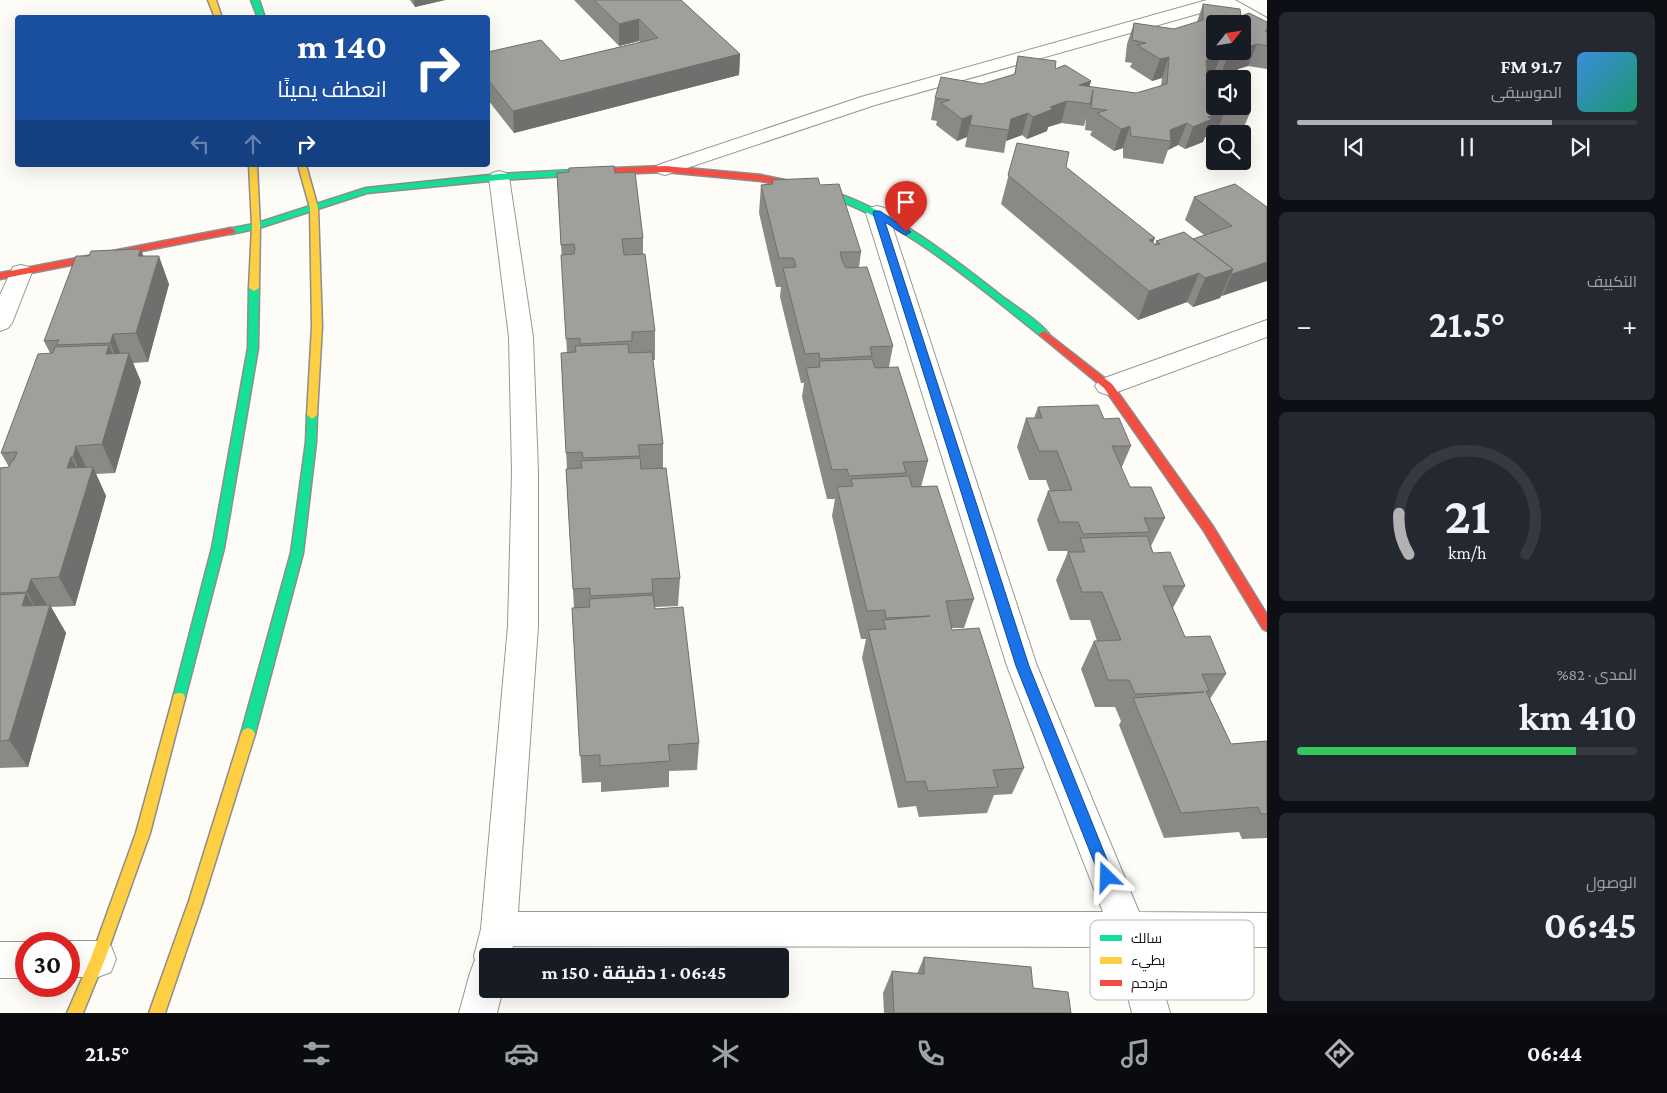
<!DOCTYPE html>
<html lang="ar">
<meta charset="utf-8">
<style>
body{margin:0;font-family:"Crimson Pro",Cairo,serif;background:#242831;color:#f1f3f6;direction:rtl;height:100vh;display:flex;flex-direction:column;font-size:19px;white-space:nowrap}
*{box-sizing:border-box;margin:0}
p{font-size:16px;color:#9ea1a6}
.icon{flex:none;width:28px;height:28px;fill:none;stroke:currentColor;stroke-width:2;stroke-linecap:round;stroke-linejoin:round}
.map{position:relative;flex:1;overflow:hidden;direction:ltr}
.side{display:flex;flex-direction:column;gap:12px;padding:12px;background:#0d0f14;width:400px}
.side>*{flex:none}
.banner{position:absolute;left:15px;top:15px;width:475px;height:152px;border-radius:5px;box-shadow:0 5px 20px #0002;direction:rtl;background:#1a4fa0;color:#fff;overflow:hidden}
.needle{width:32px;rotate:60deg}
.tools{position:absolute;left:1206px;top:15px;display:grid;gap:10px}
.tools a{display:grid;place-items:center;width:45px;height:45px;border-radius:5px;background:#171b24;box-shadow:0 5px 20px #0002;font-size:25px}
.speed{position:absolute;left:15px;top:932px;display:flex;gap:10px;font-size:25px;font-weight:700;text-align:center}
.speed>*{display:grid;place-content:center;width:65px;height:65px;border-radius:50%;background:#171b24;box-shadow:0 5px 20px #0002;line-height:1}
.speed .limit{border:8px solid #d22;background:#fff;color:#111}
.pin{position:absolute;display:grid;place-items:center;width:42px;height:42px;color:#fff;margin:-51px -21px;border-radius:50% 50% 50% 0;rotate:-45deg;box-shadow:0 0 5px #0007}
.pin .icon{rotate:45deg}
.me{position:absolute;width:55px;margin:-28px;rotate:338deg;stroke-linejoin:round;filter:drop-shadow(0 0 4px #0008)}
.turn{display:flex;align-items:center;gap:18px;height:105px;padding:0 20px;font-size:22px}
.turn .icon{width:65px;height:65px;stroke-width:2.5}
.turn b{display:block;font-size:35px;line-height:42px}
.lanes{display:flex;align-items:center;height:48px;padding:0 20px;background:#0003;justify-content:center;gap:25px;direction:ltr}
.lanes .off{opacity:.35}
.big{font-size:38px;font-weight:700;line-height:1.1}
.side .widget{flex:1;display:flex;flex-direction:column;justify-content:center;gap:8px;min-width:0;padding:0 18px;border-radius:8px;background:#242831}
.side .dial{align-items:center;gap:0}
.dial svg{height:130px;overflow:visible;fill:none;stroke:#363941;stroke-width:7;stroke-linecap:round;text-anchor:middle}
.dial text{fill:#f1f3f6;stroke:none}
.song{display:flex;align-items:center;gap:15px}
.cover{width:60px;height:60px;border-radius:8px;background:linear-gradient(135deg,hsl(210 70% 55%),hsl(160 70% 35%))}
.played{height:5px;border-radius:2px;background:linear-gradient(90deg,#b2b2b3 75%,#363941 75%)}
.keys{display:flex;justify-content:space-around;direction:ltr}
.heat{display:flex;justify-content:space-between;align-items:center;font-size:28px;direction:ltr}
.charge{height:8px;border-radius:4px;background:linear-gradient(90deg,#34c759 82%,#363941 0)}
.trip{position:absolute;left:479px;top:948px;width:310px;height:50px;border-radius:5px;background:#171b24;box-shadow:0 5px 20px #0002;font-weight:700;line-height:50px;text-align:center;direction:rtl}
.dock{display:flex;height:80px;justify-content:space-around;align-items:center;background:#090b0e;color:#9ea1a6}
.dock .icon{width:35px;height:35px}
.dock .active{color:#b2b2b3}
.dock b{font-size:22px;color:#f1f3f6}
main{display:flex;flex:1;min-height:0}
.map>svg:first-child{display:block}
</style>
<main>
<section class="side">
<div class="widget">
<div class="song"><i class="cover"></i><div><b>91.7 FM</b><p>الموسيقى</p></div></div>
<div class="played"></div>
<div class="keys"><svg class="icon" aria-label="previous" viewBox="0 0 24 24"><path d="M18 5L8 12l10 7zM5 5v14"/></svg><svg class="icon" aria-label="pause" viewBox="0 0 24 24"><path d="M8 5v14M16 5v14"/></svg><svg class="icon" aria-label="next" viewBox="0 0 24 24"><path d="M6 5l10 7-10 7zM19 5v14"/></svg></div>
</div>
<div class="widget"><p>التكييف</p>
<div class="heat"><a>−</a><b class="big">21.5°</b><a>+</a></div>
</div>
<div class="widget dial"><svg viewBox="0 0 100 80">
<path d="M14 69A42 42 0 1 1 86 69"/>
<path d="M14 69A42 42 0 0 1 8 44" stroke="#b2b2b3"/>
<text x="50" y="56" font-size="32" font-weight="700">21</text>
<text x="50" y="72" font-size="11">km/h</text>
</svg></div>
<div class="widget"><p>المدى · 82%</p><b class="big">410 km</b><div class="charge"></div></div>
<div class="widget"><p>الوصول</p><b class="big">06:45</b></div>
</section>
<div class="map">
<svg width="1267" height="1013" viewBox="0 0 1267 1013">
<rect width="100%" height="100%" fill="#fdfcf7"/>
<g fill="none" stroke-linecap="round" stroke-linejoin="round">
<g stroke="#979795" stroke-width="2">
<path id="street" d="M 1207,0 L 1235,0 L 1267,18 L 1267,31 L 1261,30 L 1222,7 L 875,105 L 672,173 L 665,175 L 658,173 L 655,169 L 658,165 L 861,97 Z
M 499,171 L 506,173 L 509,177 L 533,337 L 538,472 L 538,626 L 518,912 L 1103,912 L 1007,666 L 866,213 L 869,208 L 877,206 L 885,208 L 888,213 L 1037,666 L 1139,912 L 1267,913 L 1267,947 L 1151,947 L 1170,1013 L 1132,1013 L 1115,947 L 513,946 L 510,956 L 488,956 L 488,989 L 503,989 L 497,1013 L 459,1013 L 470,973 L 475,960 L 474,956 L 481,929 L 508,626 L 512,472 L 509,337 L 489,177 L 492,173 Z
M 21,265 L 29,267 L 32,272 L 12,323 L 8,328 L 0,331 L 0,295 L 13,267 Z
M 1267,320 L 1267,337 L 1117,392 L 1108,395 L 1099,392 L 1095,386 L 1099,380 Z
M 69,941 L 98,941 L 111,946 L 116,959 L 111,972 L 98,977 L 69,977 L 69,944 L 62,944 Z
M 0,942 L 26,942 L 30,944 L 26,944 L 26,978 L 0,978 Z"/>
</g>
<g stroke="#8e8d8b" stroke-width="3">
<path id="fast" d="M 251,0 L 259,0 L 265,18 L 258,18 Z
M 614,168 L 617,169 L 617,173 L 499,180 L 367,193 L 259,228 L 231,234 L 226,231 L 228,229 L 254,224 L 366,188 L 499,174 Z
M 813,186 C 885,204 947,253 1004,298 C 1019,309 1038,320 1049,334 L 1047,336 L 1041,336 C 974,283 893,212 810,191 L 809,189 Z
M 254,285 L 259,288 L 258,348 L 224,548 L 185,698 L 184,702 L 179,703 L 174,702 L 173,698 L 212,548 L 248,348 L 249,288 Z
M 312,411 L 317,415 L 316,442 L 303,553 L 255,734 L 253,738 L 248,740 L 243,738 L 241,734 L 291,553 L 306,442 L 307,415 Z"/>
</g>
<g stroke="#8e8d8b" stroke-width="3">
<path id="slow" d="M 208,0 L 216,0 L 222,18 L 215,18 Z
M 249,165 L 257,165 L 260,226 L 259,288 L 254,291 L 249,288 L 252,226 Z
M 298,165 L 306,165 L 318,208 L 322,326 L 317,415 L 312,419 L 307,415 L 312,326 L 310,208 Z
M 179,693 L 184,694 L 185,698 L 150,833 L 105,959 L 83,1013 L 67,1013 L 91,958 L 136,833 L 173,698 L 174,694 Z
M 248,728 L 253,730 L 255,734 L 203,901 L 165,1013 L 149,1013 L 189,901 L 241,734 L 243,730 Z"/>
</g>
<g stroke="#8e8d8b" stroke-width="3">
<path id="jam" d="M 665,166 L 761,175 L 813,186 L 817,189 L 813,192 L 761,181 L 665,172 L 614,174 L 610,171 L 614,168 Z
M 231,228 L 236,231 L 234,233 L 0,279 L 0,273 Z
M 1044,331 L 1112,384 L 1212,525 L 1267,615 L 1267,631 L 1263,629 L 1204,531 L 1104,388 L 1041,336 L 1039,334 Z"/>
</g>
<use href="#street" fill="#fffffe" fill-rule="evenodd"/>
<use href="#fast" fill="#16e098" fill-rule="evenodd"/>
<use href="#slow" fill="#ffcf43" fill-rule="evenodd"/>
<use href="#jam" fill="#f24e42" fill-rule="evenodd"/>
</g>
<path fill="#8a8986" d="M 410,0 L 445,0 L 415,7 Z
M 574,0 L 681,0 L 740,54 L 739,75 L 514,133 L 488,100 L 488,52 L 561,61 L 640,42 L 639,41 L 619,46 Z
M 1203,4 L 1241,16 L 1267,22 L 1267,69 L 1248,66 L 1238,69 L 1237,73 L 1223,78 L 1245,91 L 1243,96 L 1249,115 L 1241,134 L 1221,134 L 1216,133 L 1205,137 L 1203,142 L 1185,149 L 1178,145 L 1168,150 L 1163,164 L 1123,158 L 1123,148 L 1114,151 L 1090,135 L 1092,131 L 1085,130 L 1086,118 L 1084,126 L 1061,123 L 1048,127 L 1047,131 L 1027,139 L 1022,135 L 1006,141 L 1004,153 L 965,147 L 967,137 L 957,141 L 936,125 L 937,121 L 931,120 L 935,98 L 1014,75 L 1018,56 L 1091,81 L 1089,87 L 1136,93 L 1161,86 L 1162,78 L 1152,81 L 1130,67 L 1132,63 L 1125,62 L 1127,44 L 1134,23 L 1174,29 L 1197,22 Z
M 1017,143 L 1066,167 L 1155,245 L 1156,241 L 1193,239 L 1204,235 L 1185,220 L 1194,197 L 1267,207 L 1222,296 L 1221,296 L 1220,298 L 1193,307 L 1187,302 L 1138,320 L 1001,204 Z
M 557,173 L 615,173 L 643,238 L 643,254 L 655,331 L 655,360 L 653,360 L 663,444 L 663,468 L 680,578 L 678,606 L 655,607 L 699,743 L 697,770 L 669,771 L 669,787 L 601,792 L 601,782 L 582,783 L 572,608 L 574,608 L 566,469 L 567,469 L 561,353 L 567,353 Z
M 772,180 L 820,185 L 861,252 L 859,267 L 893,346 L 889,367 L 928,461 L 921,487 L 974,599 L 964,628 L 951,628 L 1024,768 L 1012,794 L 994,795 L 987,813 L 919,817 L 916,806 L 898,808 L 862,658 L 866,639 L 861,639 L 832,516 L 835,499 L 827,499 L 802,397 L 804,383 L 801,383 L 780,297 L 781,287 L 776,287 L 759,213 L 761,185 L 772,184 Z
M 143,256 L 169,284 L 148,362 L 133,363 L 141,382 L 115,473 L 96,474 L 106,496 L 75,606 L 51,607 L 66,633 L 28,767 L 0,768 L 0,468 L 9,467 L 1,453 L 50,353 L 44,341 Z
M 1038,407 L 1104,419 L 1131,446 L 1121,469 L 1130,487 L 1165,518 L 1151,546 L 1153,553 L 1185,586 L 1173,608 L 1185,637 L 1226,674 L 1210,699 L 1231,744 L 1267,741 L 1267,838 L 1242,839 L 1239,832 L 1164,838 L 1119,725 L 1121,721 L 1115,707 L 1095,707 L 1081,669 L 1094,641 L 1097,641 L 1090,620 L 1070,620 L 1056,580 L 1068,552 L 1067,551 L 1048,551 L 1037,520 L 1048,491 L 1050,491 L 1046,480 L 1029,480 L 1017,447 L 1026,418 L 1034,418 Z
M 924,957 L 1033,988 L 1071,1013 L 884,1013 L 883,993 L 892,971 L 917,974 Z"/>
<path fill="#716f6d" d="M 414,0 L 445,0 L 415,7 Z
M 639,19 L 639,41 L 619,46 L 619,24 Z
M 1257,44 L 1248,66 L 1238,69 L 1237,73 L 1219,79 L 1227,58 L 1242,51 L 1242,49 Z
M 740,54 L 739,75 L 514,133 L 513,111 Z
M 1221,55 L 1213,76 L 1198,82 L 1206,60 Z
M 1169,57 L 1162,78 L 1152,81 L 1160,59 Z
M 1091,81 L 1084,103 L 1079,85 Z
M 1067,101 L 1061,123 L 1048,127 L 1047,131 L 1027,139 L 1033,117 L 1050,107 Z
M 1225,111 L 1216,133 L 1205,137 L 1203,142 L 1185,149 L 1193,127 L 1208,117 Z
M 1028,113 L 1022,135 L 1006,141 L 1011,119 Z
M 972,115 L 967,137 L 957,141 L 962,119 Z
M 1187,123 L 1178,145 L 1168,150 L 1171,141 L 1170,130 Z
M 1130,126 L 1123,148 L 1114,151 L 1121,129 Z
M 1155,238 L 1144,267 L 1149,240 Z
M 141,249 L 151,278 L 138,256 Z
M 159,256 L 169,284 L 148,362 L 136,333 Z
M 1267,262 L 1267,281 L 1222,296 L 1232,274 Z
M 1233,269 L 1220,298 L 1193,307 L 1205,278 Z
M 1199,273 L 1187,302 L 1138,320 L 1149,291 Z
M 113,334 L 124,363 L 122,372 L 110,343 Z
M 109,345 L 121,374 L 106,354 Z
M 129,353 L 141,382 L 115,473 L 102,444 Z
M 76,446 L 90,475 L 86,486 L 73,457 Z
M 71,457 L 85,486 L 67,468 Z
M 93,467 L 106,496 L 75,606 L 59,577 Z
M 31,579 L 48,607 L 43,620 L 27,592 Z
M 26,593 L 43,621 L 22,606 Z
M 50,605 L 66,633 L 28,767 L 9,740 Z"/>
<path fill="#a19f9c" stroke="#716f6d" d="M 594,0 L 681,0 L 740,54 L 513,111 L 488,80 L 488,52 L 541,40 L 561,61 L 658,38 L 639,19 L 619,24 Z
M 1203,4 L 1240,9 L 1241,16 L 1249,13 L 1267,22 L 1267,30 L 1265,31 L 1267,31 L 1267,46 L 1257,44 L 1242,49 L 1242,24 L 1215,24 L 1215,51 L 1242,51 L 1242,50 L 1245,52 L 1227,58 L 1221,55 L 1206,60 L 1207,78 L 1216,75 L 1224,79 L 1215,79 L 1215,106 L 1242,106 L 1242,96 L 1248,97 L 1249,115 L 1225,111 L 1208,117 L 1212,119 L 1193,127 L 1187,123 L 1170,130 L 1171,141 L 1131,136 L 1130,126 L 1121,129 L 1097,113 L 1107,110 L 1091,108 L 1093,90 L 1090,104 L 1067,101 L 1050,107 L 1053,109 L 1033,117 L 1028,113 L 1011,119 L 1009,130 L 970,125 L 972,115 L 962,119 L 941,103 L 950,100 L 935,98 L 941,77 L 982,84 L 1015,74 L 1018,56 L 1056,61 L 1055,69 L 1065,65 L 1091,81 L 1079,85 L 1136,93 L 1167,84 L 1169,57 L 1160,59 L 1137,45 L 1146,43 L 1132,40 L 1134,23 L 1174,29 L 1203,20 Z
M 1017,143 L 1069,152 L 1066,167 L 1155,238 L 1149,240 L 1156,245 L 1160,244 L 1156,241 L 1184,232 L 1233,269 L 1205,278 L 1199,273 L 1149,291 L 1008,175 Z
M 614,166 L 615,173 L 635,172 L 643,238 L 622,239 L 624,255 L 645,254 L 655,331 L 632,332 L 632,341 L 580,344 L 580,338 L 566,339 L 561,255 L 574,254 L 575,249 L 574,244 L 561,245 L 557,173 L 569,172 L 569,168 Z
M 818,178 L 820,185 L 839,184 L 861,252 L 840,252 L 842,260 L 846,268 L 867,267 L 893,346 L 870,347 L 872,356 L 820,359 L 819,353 L 805,354 L 783,268 L 796,267 L 795,262 L 793,258 L 779,258 L 761,185 L 773,184 L 772,180 Z
M 1235,184 L 1267,207 L 1267,262 L 1232,274 L 1231,273 L 1233,269 L 1193,239 L 1232,226 L 1194,197 Z
M 141,249 L 138,256 L 159,256 L 136,333 L 113,334 L 110,343 L 56,345 L 59,340 L 44,341 L 76,256 L 89,256 L 91,251 Z
M 628,344 L 629,353 L 652,352 L 663,444 L 638,445 L 640,456 L 583,458 L 582,452 L 566,453 L 561,353 L 576,352 L 575,346 Z
M 109,345 L 106,354 L 129,353 L 102,444 L 76,446 L 73,457 L 71,457 L 67,468 L 93,467 L 59,577 L 31,579 L 27,592 L 0,593 L 0,468 L 9,467 L 12,460 L 14,460 L 17,452 L 1,453 L 38,354 L 53,353 L 55,347 Z
M 872,359 L 875,368 L 898,367 L 928,461 L 903,462 L 906,473 L 849,476 L 847,469 L 832,470 L 806,368 L 820,367 L 819,361 Z
M 1098,405 L 1104,419 L 1119,418 L 1131,446 L 1112,446 L 1130,487 L 1151,487 L 1165,518 L 1144,518 L 1150,532 L 1083,534 L 1078,522 L 1059,522 L 1048,491 L 1072,490 L 1057,451 L 1039,451 L 1026,418 L 1042,418 L 1038,407 Z
M 640,458 L 641,469 L 666,468 L 680,578 L 652,579 L 653,593 L 590,596 L 590,588 L 573,589 L 566,469 L 582,468 L 581,461 Z
M 909,476 L 912,487 L 937,486 L 974,599 L 946,601 L 952,630 L 979,628 L 1024,768 L 993,770 L 998,787 L 928,791 L 925,781 L 906,782 L 868,630 L 886,629 L 883,620 L 930,616 L 886,618 L 885,610 L 867,611 L 837,487 L 853,486 L 851,479 Z
M 1147,536 L 1153,553 L 1170,552 L 1185,586 L 1163,586 L 1185,637 L 1210,636 L 1226,674 L 1202,674 L 1209,691 L 1206,691 L 1231,744 L 1267,741 L 1267,814 L 1261,814 L 1258,807 L 1181,813 L 1133,698 L 1204,692 L 1135,694 L 1129,680 L 1108,680 L 1094,641 L 1121,640 L 1102,592 L 1082,592 L 1068,552 L 1085,552 L 1080,538 Z
M 26,593 L 22,606 L 50,605 L 9,740 L 0,741 L 0,595 Z
M 653,595 L 655,609 L 683,607 L 699,743 L 668,745 L 670,761 L 600,766 L 600,755 L 580,756 L 572,608 L 590,607 L 589,599 Z
M 924,957 L 1031,967 L 1033,988 L 1068,992 L 1071,1013 L 894,1013 L 892,971 L 924,974 Z"/>
<path fill="#1a73e8" stroke="#114b97" d="M 874,211 L 880,211 L 911,232 L 906,235 L 903,234 L 885,222 L 1029,666 L 1114,877 L 1112,882 L 1107,884 L 1102,882 L 1100,877 L 1016,666 L 873,213 Z"/>
<rect x="1090" y="920" width="164" height="80" rx="8" fill="#fff" stroke="#b8b8b8" stroke-width="1"/>
<rect x="1100" y="935" width="22" height="6" fill="#16e098"/>
<rect x="1100" y="957" width="22" height="7" fill="#ffcf43"/>
<rect x="1100" y="980" width="22" height="6" fill="#f24e42"/>
<g font-size="14" fill="#111">
<text x="1131" y="943">سالك</text>
<text x="1131" y="965">بطيء</text>
<text x="1131" y="988">مزدحم</text>
</g>
</svg>
<div class="tools">
<a><svg class="needle" viewBox="-14 -14 28 28"><path d="M0-13l5 13h-10z" fill="#e53935"/><path d="M0 13l5-13h-10z" fill="#9ea1a6"/></svg></a>
<a><svg class="icon" aria-label="sound" viewBox="0 0 24 24"><path d="M4 9h4l5-4v14l-5-4H4zM17 9q2 3 0 6"/></svg></a>
<a><svg class="icon" aria-label="search" viewBox="0 0 24 24"><circle cx="10" cy="10" r="6"/><path d="M15 15l6 6"/></svg></a>
</div>
<div class="speed"><div class="limit">30</div></div>
<div class="pin" style="left:906px;top:232px;background:#d93025"><svg class="icon" aria-label="arrive" viewBox="0 0 24 24"><path d="M6 21V4h12l-3 4 3 4H6"/></svg></div>
<svg class="me" style="left:1107px;top:877px" viewBox="-20 -20 40 40"><path d="M0-17L14 15 0 8-14 15z" fill="#1a73e8" stroke="#fff" stroke-width="4"/></svg>
<div class="trip">06:45 · 1 دقيقة · 150 m</div>
<div class="banner">
<div class="turn"><svg class="icon" aria-label="right" viewBox="0 0 24 24"><path d="M7 20v-9h11M14 6l5 5-5 5"/></svg><div><b>140 m</b>انعطف يمينًا</div></div>
<div class="lanes"><svg class="icon off" aria-label="left" viewBox="0 0 24 24"><path d="M17 20v-9H6M10 6l-5 5 5 5"/></svg><svg class="icon off" aria-label="ahead" viewBox="0 0 24 24"><path d="M12 20V5M6 11l6-6 6 6"/></svg><svg class="icon" aria-label="right" viewBox="0 0 24 24"><path d="M7 20v-9h11M14 6l5 5-5 5"/></svg></div>
</div>
</div>
</main>
<nav class="dock">
<b>06:44</b>
<svg class="icon active" aria-label="directions" viewBox="0 0 24 24"><path d="M12 3l9 9-9 9-9-9zM9 14v-3h6M13 9l2 2-2 2"/></svg>
<svg class="icon" aria-label="music" viewBox="0 0 24 24"><path d="M9 18V5l10-2v13"/><circle cx="6" cy="18" r="3"/><circle cx="16" cy="16" r="3"/></svg>
<svg class="icon" aria-label="phone" viewBox="0 0 24 24"><path d="M5 4h4l2 5-3 2q2 4 5 5l2-3 5 2v4C11 20 4 13 5 4z"/></svg>
<svg class="icon" aria-label="climate" viewBox="0 0 24 24"><path d="M12 3v18M4 7l16 10M4 17L20 7"/></svg>
<svg class="icon" aria-label="car" viewBox="0 0 24 24"><path d="M5 17H2v-5l4-1 3-4h7l3 4 3 1v5h-3M9 17h6M6 11h13"/><circle cx="7" cy="17" r="2"/><circle cx="17" cy="17" r="2"/></svg>
<svg class="icon" aria-label="filters" viewBox="0 0 24 24"><path d="M4 7h16M4 17h16"/><circle cx="9" cy="7" r="2"/><circle cx="15" cy="17" r="2"/></svg>
<b>21.5°</b>
</nav>
